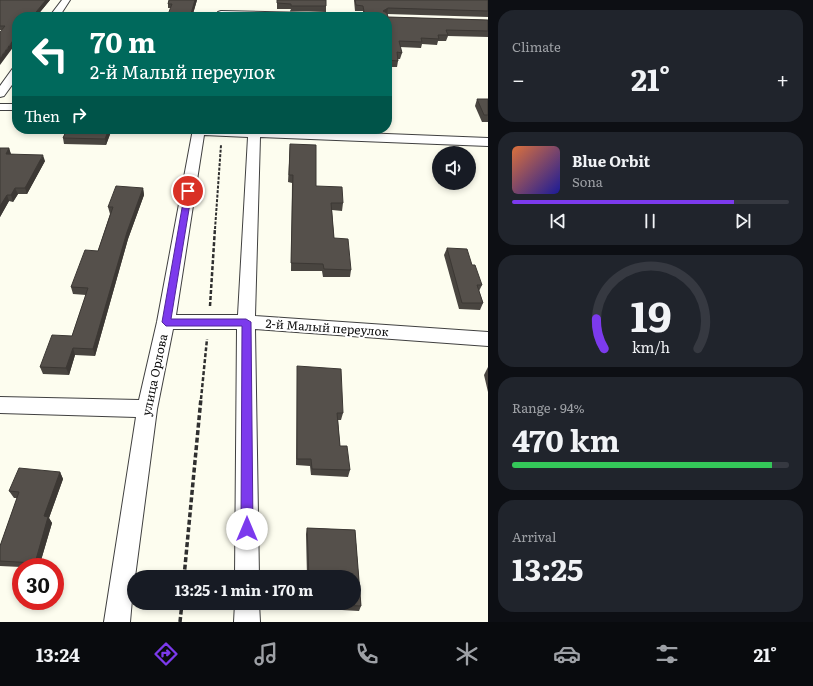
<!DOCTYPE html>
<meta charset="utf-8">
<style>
body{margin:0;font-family:Literata,serif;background:#20242c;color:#f1f3f6;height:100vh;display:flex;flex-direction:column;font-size:15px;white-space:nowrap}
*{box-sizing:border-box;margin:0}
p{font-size:13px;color:#9ea1a6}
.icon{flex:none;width:22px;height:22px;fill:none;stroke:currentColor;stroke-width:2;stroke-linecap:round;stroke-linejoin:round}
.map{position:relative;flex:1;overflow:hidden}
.drawer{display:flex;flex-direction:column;gap:10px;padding:10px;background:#0d0f14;width:325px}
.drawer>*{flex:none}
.guide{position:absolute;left:12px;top:12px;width:380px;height:122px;border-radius:16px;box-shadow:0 2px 6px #0003;background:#00695c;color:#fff;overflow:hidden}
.buttons{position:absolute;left:432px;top:146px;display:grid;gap:8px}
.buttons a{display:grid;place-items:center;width:44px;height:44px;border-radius:50%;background:#171b24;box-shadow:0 2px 6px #0003;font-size:20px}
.speed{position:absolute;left:12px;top:558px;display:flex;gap:8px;font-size:20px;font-weight:700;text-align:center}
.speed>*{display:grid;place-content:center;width:52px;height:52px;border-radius:50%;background:#171b24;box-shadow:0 2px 6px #0003;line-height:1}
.speed .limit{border:6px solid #d22;background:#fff;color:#111}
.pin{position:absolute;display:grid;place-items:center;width:34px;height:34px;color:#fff;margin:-17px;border:2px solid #fff;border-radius:50%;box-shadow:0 1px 4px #0007}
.me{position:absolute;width:44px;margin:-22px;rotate:0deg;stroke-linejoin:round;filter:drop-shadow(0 0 3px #0008)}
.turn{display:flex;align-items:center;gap:14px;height:84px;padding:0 12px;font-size:18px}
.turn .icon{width:52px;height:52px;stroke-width:2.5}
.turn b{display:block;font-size:28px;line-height:34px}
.then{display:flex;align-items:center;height:38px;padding:0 12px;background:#0003;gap:8px;font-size:15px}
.big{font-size:30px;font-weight:700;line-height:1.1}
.drawer .card{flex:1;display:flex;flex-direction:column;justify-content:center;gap:6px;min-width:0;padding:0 14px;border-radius:16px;background:#20242c}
.drawer .dial{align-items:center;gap:0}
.dial svg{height:104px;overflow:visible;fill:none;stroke:#363941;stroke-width:7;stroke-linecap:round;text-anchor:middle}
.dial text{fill:#f1f3f6;stroke:none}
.song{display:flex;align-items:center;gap:12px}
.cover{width:48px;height:48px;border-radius:6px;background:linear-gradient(135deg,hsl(20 70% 55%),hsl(240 70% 35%))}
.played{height:4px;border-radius:2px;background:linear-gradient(90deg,#7c3aed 80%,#363941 80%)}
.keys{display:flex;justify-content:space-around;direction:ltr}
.heat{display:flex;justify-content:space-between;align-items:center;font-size:22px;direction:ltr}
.charge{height:6px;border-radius:3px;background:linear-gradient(90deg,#34c759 94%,#363941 0)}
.trip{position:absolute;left:127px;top:570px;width:234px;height:40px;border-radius:20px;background:#171b24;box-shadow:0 2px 6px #0003;font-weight:700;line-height:40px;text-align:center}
.menu{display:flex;height:64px;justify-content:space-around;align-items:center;background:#090b0e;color:#9ea1a6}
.menu .icon{width:28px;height:28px}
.menu .active{color:#7c3aed}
.menu b{font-size:18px;color:#f1f3f6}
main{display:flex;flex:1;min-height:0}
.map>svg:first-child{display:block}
</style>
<main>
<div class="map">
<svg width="488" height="622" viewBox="0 0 488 622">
<rect width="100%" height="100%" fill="#fdfdef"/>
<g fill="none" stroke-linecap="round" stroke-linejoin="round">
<g stroke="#404040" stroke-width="2">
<path id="minor" d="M 62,0 L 70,0 L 59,17 L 49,17 Z
M 221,11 L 355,14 L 360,17 L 218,16 L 217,14 L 218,12 Z
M 17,67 L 17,78 L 4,96 L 0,97 L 0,86 L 13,68 Z
M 0,104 L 17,104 L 17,110 L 0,110 Z
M 193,129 L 260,129 L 488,138 L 488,146 L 260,137 L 255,316 L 488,332 L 488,346 L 255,329 L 259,577 L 235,577 L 237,329 L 173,329 L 157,409 L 135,577 L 134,577 L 130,622 L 104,622 L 136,417 L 0,413 L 0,397 L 139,400 L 157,322 ZM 204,135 L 248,137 L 238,315 L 176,315 Z
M 235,603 L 259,603 L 260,622 L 234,622 Z"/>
</g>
<path stroke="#2f2f2f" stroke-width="2" stroke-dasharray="3 1.5" stroke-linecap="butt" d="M 215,229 L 221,145"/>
<path stroke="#2f2f2f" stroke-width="2.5" stroke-dasharray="4 2" stroke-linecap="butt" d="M 210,306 L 215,228
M 201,399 L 207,339"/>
<path stroke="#2f2f2f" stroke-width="3.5" stroke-dasharray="5 2.5" stroke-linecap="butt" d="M 184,577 L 201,398
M 180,622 L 182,603"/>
<use href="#minor" fill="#fff" fill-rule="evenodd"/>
</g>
<path fill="#494540" d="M 0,0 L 50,0 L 36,17 L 2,30 L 0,30 Z
M 169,0 L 197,0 L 192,17 L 171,8 L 168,8 L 168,4 Z
M 277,0 L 326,6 L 326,12 L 290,11 L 291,9 L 277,9 Z
M 354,0 L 488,0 L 488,17 L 387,14 L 388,17 L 488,20 L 488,37 L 448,36 L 446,41 L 438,41 L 437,45 L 422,44 L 421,48 L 400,47 L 402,53 L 400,59 L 398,59 L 398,61 L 397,67 L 387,67 L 387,17 L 363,17 L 363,11 L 355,11 Z
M 477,99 L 488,99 L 488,122 L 482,122 L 475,106 Z
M 67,129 L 112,129 L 106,145 L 64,144 L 63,138 Z
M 290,144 L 316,186 L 343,203 L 342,211 L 332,210 L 334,238 L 351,270 L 350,277 L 323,277 L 322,271 L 291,271 L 292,183 L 288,182 Z
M 0,148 L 9,148 L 11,154 L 45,161 L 27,194 L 18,194 L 13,202 L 9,201 L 0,217 Z
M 143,188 L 144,195 L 128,239 L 95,356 L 75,355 L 69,375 L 43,374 L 40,367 L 72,336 L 86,295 L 73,294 L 71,287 L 98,251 L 110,214 L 108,207 Z
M 447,248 L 472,265 L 482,285 L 479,291 L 483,303 L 480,310 L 459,309 L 444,255 Z
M 297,366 L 343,413 L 341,420 L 338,420 L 340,446 L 350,470 L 348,477 L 311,475 L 310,466 L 296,465 L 297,374 Z
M 488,367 L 488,392 L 484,375 Z
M 60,472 L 63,479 L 49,518 L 52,523 L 39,567 L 21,567 L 0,566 L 0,546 L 17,498 L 14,498 L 9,491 Z
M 307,528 L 355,530 L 361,606 L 359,611 L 308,608 L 308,603 L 354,603 L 354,577 L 307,577 L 306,534 Z"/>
<path fill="#3c3834" d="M 46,0 L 50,0 L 36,17 L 32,17 Z
M 195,0 L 197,0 L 192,17 L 190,17 Z
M 388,8 L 387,14 L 383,11 Z
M 17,35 L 17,42 L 0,65 L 0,58 Z
M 109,129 L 112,129 L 106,145 L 105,139 Z
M 9,148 L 11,155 L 6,154 Z
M 43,155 L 45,161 L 27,194 L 25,188 Z
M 15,188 L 18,194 L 13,202 L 11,195 Z
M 143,188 L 144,195 L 128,239 L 95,356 L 93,349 L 127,232 Z
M 7,195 L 9,201 L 0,217 L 0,206 Z
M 73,348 L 75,355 L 69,375 L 66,368 Z
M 60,472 L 63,479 L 49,518 L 52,523 L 39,567 L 38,567 L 35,563 L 44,516 Z"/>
<path fill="#55504b" stroke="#3c3834" d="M 0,0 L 46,0 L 32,17 L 17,17 L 17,35 L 0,58 L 0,32 L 5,26 L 0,26 Z
M 169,0 L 195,0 L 190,17 L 167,17 L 172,4 L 168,4 Z
M 277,0 L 326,0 L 326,6 L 291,6 L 291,4 L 277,3 Z
M 355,0 L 488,0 L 488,11 L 388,8 L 383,11 L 387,13 L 388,17 L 488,20 L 488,31 L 446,30 L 448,35 L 438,35 L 439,39 L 421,38 L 422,42 L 399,41 L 402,53 L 397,52 L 398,61 L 387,60 L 387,17 L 365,17 L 363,6 L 356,5 Z
M 290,12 L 326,13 L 327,17 L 290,17 Z
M 477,99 L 488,99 L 488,115 L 484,115 Z
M 67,129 L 109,129 L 105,139 L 63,138 Z
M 290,144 L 316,145 L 316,186 L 342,187 L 343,203 L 331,203 L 334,238 L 348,239 L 351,270 L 324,269 L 323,264 L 291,263 L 293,175 L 289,175 Z
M 0,148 L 9,148 L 6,154 L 43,155 L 25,188 L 15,188 L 11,195 L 7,195 L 0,206 Z
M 116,186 L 143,188 L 127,232 L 93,349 L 73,348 L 66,368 L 40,367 L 52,335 L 72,336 L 88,288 L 71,287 L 85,250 L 98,251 L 113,207 L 108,207 Z
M 447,248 L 467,249 L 472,265 L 475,265 L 482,285 L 477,285 L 483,303 L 462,303 Z
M 297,366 L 341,369 L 343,413 L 337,413 L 340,446 L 347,446 L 350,470 L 312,469 L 311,459 L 297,459 Z
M 19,468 L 60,472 L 44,516 L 48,517 L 35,563 L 0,561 L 0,546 L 19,492 L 9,491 Z
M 307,528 L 355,530 L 361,606 L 310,604 L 310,603 L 354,603 L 354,577 L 309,577 Z"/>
<path fill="#7c3aed" stroke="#51269a" d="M 188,189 L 192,191 L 171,319 L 246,319 L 251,322 L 253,529 L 251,534 L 247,535 L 242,534 L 241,529 L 242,326 L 166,326 L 162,322 L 185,191 Z"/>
<g text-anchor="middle" stroke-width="4" stroke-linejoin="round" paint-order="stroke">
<g font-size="12" fill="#0d0d0d" stroke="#fff">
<text transform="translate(327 328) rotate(4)" y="4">2-й Малый переулок</text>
<text transform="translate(155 375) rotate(-78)" y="4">улица Орлова</text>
</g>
</g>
</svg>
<div class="buttons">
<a><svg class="icon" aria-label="sound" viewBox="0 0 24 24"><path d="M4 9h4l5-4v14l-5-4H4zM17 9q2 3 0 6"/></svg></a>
</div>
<div class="speed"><div class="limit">30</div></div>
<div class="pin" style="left:188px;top:191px;background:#d93025"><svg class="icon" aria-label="arrive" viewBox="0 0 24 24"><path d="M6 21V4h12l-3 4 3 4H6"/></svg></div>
<svg class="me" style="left:247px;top:529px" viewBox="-20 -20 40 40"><circle r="19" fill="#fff"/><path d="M0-13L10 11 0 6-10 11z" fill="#7c3aed"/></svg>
<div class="trip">13:25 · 1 min · 170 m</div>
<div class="guide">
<div class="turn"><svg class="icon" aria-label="left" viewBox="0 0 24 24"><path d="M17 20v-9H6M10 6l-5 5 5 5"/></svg><div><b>70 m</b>2-й Малый переулок</div></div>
<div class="then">Then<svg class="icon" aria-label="right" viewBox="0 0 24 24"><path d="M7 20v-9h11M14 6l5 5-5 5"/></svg></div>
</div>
</div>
<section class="drawer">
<div class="card"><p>Climate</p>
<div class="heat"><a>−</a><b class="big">21°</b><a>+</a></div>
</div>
<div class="card">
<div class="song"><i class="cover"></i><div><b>Blue Orbit</b><p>Sona</p></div></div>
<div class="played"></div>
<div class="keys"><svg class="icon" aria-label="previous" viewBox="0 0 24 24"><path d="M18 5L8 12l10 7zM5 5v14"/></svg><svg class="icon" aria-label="pause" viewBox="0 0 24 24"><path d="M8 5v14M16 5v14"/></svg><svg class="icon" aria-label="next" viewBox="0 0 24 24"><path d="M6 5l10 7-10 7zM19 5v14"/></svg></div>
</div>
<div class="card dial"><svg viewBox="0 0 100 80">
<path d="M14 69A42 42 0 1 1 86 69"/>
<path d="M14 69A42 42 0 0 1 8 46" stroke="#7c3aed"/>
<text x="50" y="56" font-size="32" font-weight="700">19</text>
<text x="50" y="72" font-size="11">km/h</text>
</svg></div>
<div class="card"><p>Range · 94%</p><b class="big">470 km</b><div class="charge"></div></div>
<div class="card"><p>Arrival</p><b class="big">13:25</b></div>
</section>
</main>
<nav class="menu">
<b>13:24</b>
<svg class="icon active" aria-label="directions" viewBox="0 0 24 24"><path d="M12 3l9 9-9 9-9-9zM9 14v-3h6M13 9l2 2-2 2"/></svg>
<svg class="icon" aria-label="music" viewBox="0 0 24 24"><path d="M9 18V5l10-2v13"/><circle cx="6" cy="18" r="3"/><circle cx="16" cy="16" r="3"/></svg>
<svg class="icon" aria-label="phone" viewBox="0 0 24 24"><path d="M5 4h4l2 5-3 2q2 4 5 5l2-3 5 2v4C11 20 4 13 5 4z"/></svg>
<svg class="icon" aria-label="climate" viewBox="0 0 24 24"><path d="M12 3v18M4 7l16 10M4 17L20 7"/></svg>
<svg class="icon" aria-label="car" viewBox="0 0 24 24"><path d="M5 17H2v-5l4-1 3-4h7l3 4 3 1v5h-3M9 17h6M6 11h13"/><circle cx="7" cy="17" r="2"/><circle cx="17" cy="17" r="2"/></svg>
<svg class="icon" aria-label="filters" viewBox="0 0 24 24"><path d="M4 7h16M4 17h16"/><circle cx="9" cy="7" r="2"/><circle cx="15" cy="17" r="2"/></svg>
<b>21°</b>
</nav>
